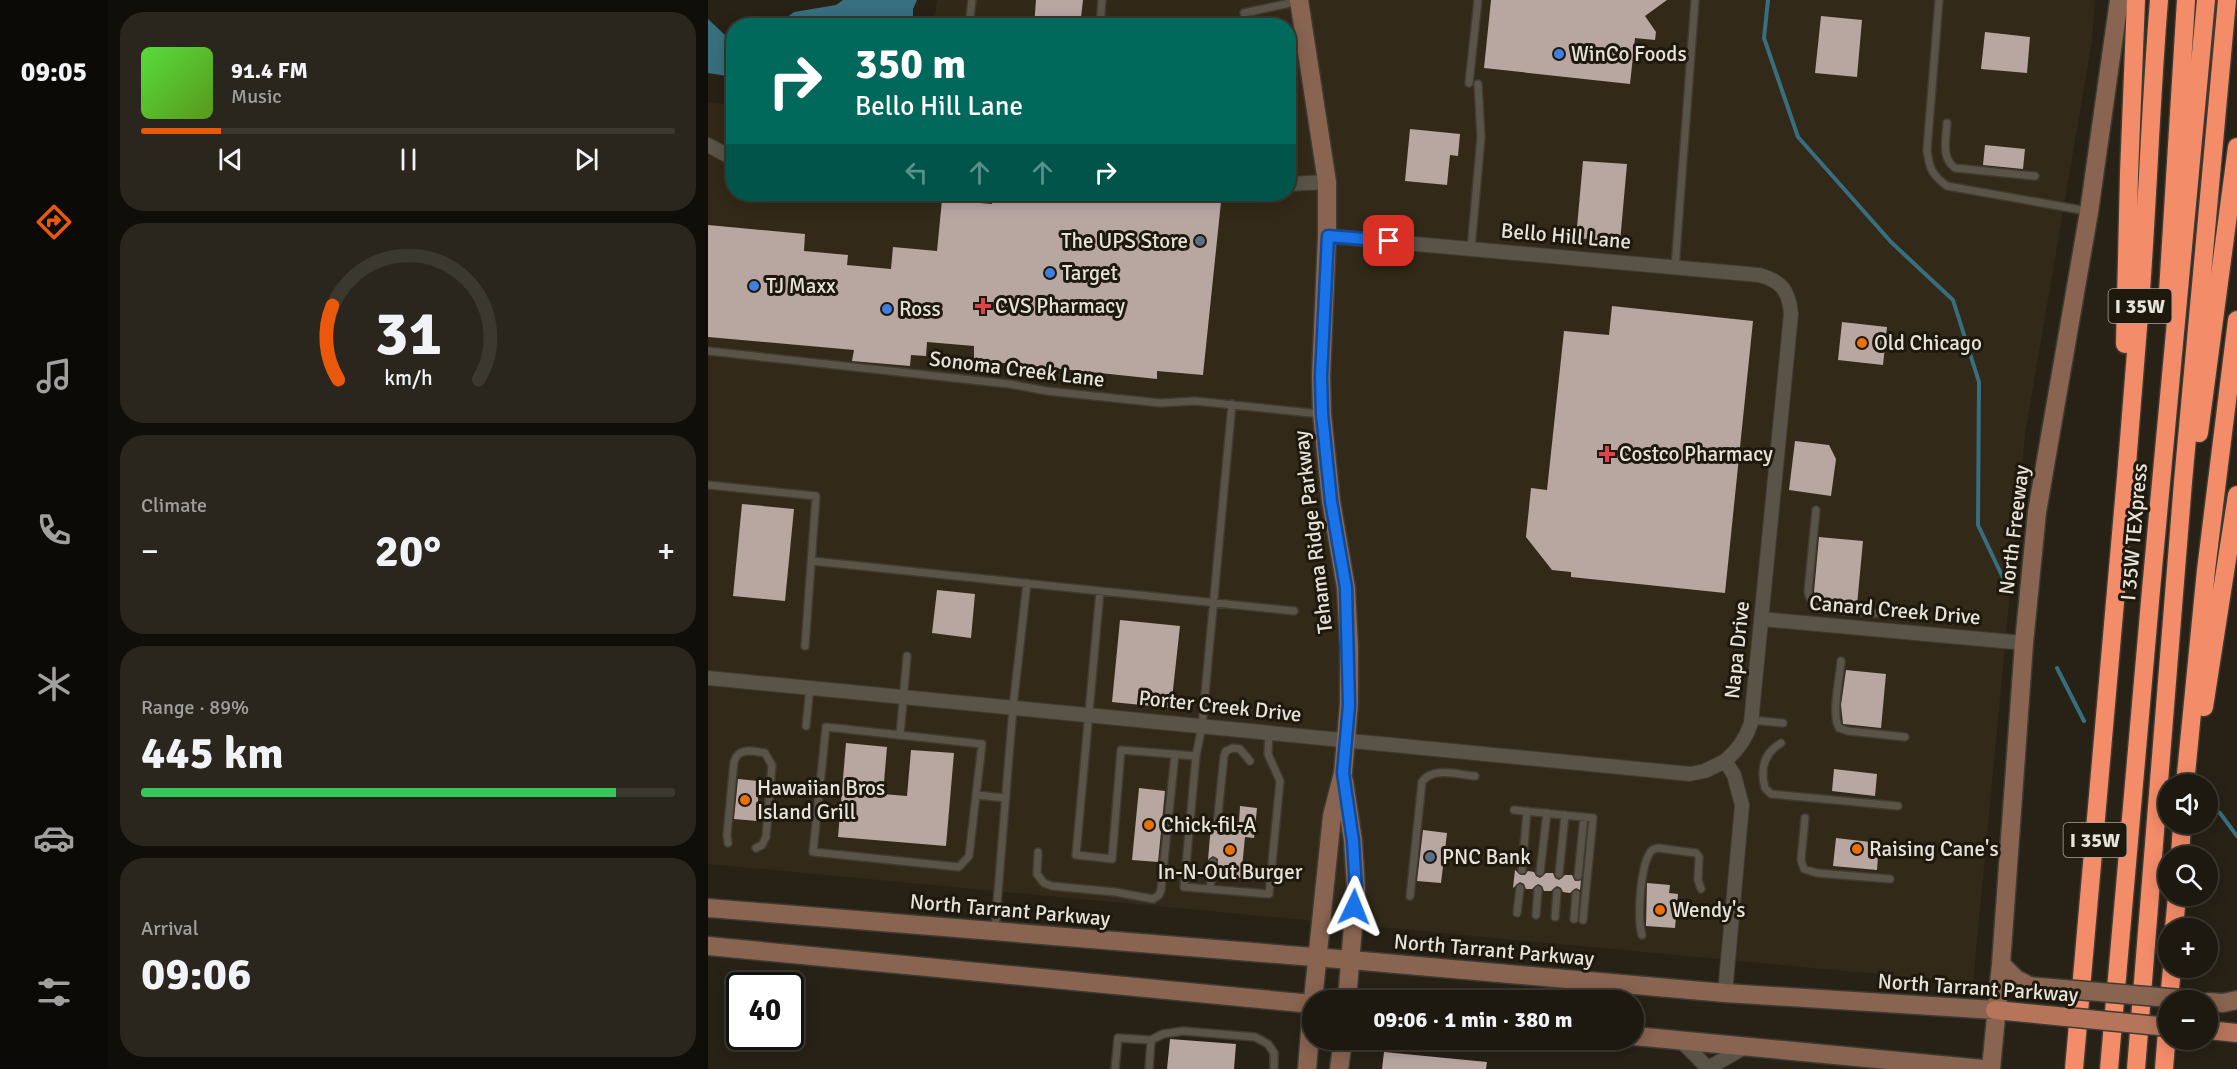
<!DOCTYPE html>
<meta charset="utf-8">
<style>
body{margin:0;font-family:Signika,sans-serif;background:#2a261e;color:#f1f3f6;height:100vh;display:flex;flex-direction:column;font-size:22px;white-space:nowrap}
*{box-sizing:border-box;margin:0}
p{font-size:20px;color:#a0a09f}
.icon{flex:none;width:33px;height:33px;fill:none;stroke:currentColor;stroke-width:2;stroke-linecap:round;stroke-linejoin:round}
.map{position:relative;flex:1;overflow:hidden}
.side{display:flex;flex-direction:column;gap:12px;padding:12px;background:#100e09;width:600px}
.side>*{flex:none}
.guide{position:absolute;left:18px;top:18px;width:570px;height:183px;border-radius:24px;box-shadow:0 3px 15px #0003,0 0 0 2px #3b3830;background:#00695c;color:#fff;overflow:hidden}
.buttons{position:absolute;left:1450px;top:774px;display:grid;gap:12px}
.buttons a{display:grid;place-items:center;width:60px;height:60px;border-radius:50%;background:#1d1910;box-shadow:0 3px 15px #0003,0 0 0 2px #3b3830;font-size:30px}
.speed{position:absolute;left:18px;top:972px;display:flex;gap:12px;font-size:30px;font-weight:700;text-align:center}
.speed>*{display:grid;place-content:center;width:78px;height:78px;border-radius:50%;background:#1d1910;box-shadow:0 3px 15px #0003,0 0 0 2px #3b3830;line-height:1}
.speed .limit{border:3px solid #111;border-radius:9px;background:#fff;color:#111}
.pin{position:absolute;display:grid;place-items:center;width:51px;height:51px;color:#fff;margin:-26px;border-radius:12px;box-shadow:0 3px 9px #0006}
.me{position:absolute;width:66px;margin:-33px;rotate:2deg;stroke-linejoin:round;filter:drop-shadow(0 0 4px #0008)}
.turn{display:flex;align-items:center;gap:21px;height:126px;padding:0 30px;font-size:27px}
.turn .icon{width:78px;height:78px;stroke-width:2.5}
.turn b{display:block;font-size:42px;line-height:51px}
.lanes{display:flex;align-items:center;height:57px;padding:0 30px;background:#0003;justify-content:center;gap:30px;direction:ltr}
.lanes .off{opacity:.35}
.big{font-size:45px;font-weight:800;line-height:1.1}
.side .tile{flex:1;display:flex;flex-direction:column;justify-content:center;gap:9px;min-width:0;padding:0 21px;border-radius:24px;background:#2a261e}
.side .dial{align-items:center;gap:0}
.dial svg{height:156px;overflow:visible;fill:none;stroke:#3b3830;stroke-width:7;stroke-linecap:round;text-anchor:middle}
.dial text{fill:#f1f3f6;stroke:none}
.song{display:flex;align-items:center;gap:18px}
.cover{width:72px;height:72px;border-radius:9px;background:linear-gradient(135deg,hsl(110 70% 55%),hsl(90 70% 35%))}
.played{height:6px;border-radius:3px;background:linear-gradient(90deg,#ea580c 15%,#3b3830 15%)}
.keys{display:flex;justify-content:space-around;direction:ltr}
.heat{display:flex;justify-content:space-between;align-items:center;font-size:33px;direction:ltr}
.charge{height:9px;border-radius:4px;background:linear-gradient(90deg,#34c759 89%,#3b3830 0)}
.trip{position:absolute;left:594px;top:990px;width:342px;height:60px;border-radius:30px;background:#1d1910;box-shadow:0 3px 15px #0003,0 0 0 2px #3b3830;font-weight:800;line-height:60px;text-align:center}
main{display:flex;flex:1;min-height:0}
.tabs{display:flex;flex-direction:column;width:108px;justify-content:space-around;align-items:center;background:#0c0a06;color:#a0a09f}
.tabs .icon{width:42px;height:42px}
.tabs .selected{color:#ea580c}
.tabs b{font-size:27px;color:#f1f3f6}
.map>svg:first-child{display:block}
</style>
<main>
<nav class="tabs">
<b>09:05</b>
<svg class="icon selected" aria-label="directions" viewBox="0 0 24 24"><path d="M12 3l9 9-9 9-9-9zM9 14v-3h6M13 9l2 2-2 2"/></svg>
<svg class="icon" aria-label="music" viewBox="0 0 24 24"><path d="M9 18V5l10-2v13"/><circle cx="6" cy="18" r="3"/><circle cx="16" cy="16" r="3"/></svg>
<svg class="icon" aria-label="phone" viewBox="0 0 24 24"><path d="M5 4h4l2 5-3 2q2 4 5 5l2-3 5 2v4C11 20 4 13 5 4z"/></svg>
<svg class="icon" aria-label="climate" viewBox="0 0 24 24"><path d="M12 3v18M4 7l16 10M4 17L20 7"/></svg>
<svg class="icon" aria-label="car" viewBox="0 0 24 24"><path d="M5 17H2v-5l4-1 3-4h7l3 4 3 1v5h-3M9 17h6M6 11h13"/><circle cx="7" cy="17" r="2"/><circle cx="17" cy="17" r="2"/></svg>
<svg class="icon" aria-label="filters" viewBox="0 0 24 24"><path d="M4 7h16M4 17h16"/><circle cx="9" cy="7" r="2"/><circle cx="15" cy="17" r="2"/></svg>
</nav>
<section class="side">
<div class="tile">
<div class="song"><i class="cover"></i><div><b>91.4 FM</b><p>Music</p></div></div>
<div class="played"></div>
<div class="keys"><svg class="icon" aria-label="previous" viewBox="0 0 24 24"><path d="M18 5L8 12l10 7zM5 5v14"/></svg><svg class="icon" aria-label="pause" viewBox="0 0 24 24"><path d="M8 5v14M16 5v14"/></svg><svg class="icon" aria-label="next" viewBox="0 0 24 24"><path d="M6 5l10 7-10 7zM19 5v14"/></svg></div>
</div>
<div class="tile dial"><svg viewBox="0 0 100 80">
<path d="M14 69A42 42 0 1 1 86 69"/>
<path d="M14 69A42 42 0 0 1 11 31" stroke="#ea580c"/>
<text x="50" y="56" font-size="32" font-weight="700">31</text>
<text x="50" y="72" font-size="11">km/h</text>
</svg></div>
<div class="tile"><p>Climate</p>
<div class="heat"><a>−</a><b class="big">20°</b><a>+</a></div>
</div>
<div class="tile"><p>Range · 89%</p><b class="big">445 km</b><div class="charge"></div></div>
<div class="tile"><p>Arrival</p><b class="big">09:06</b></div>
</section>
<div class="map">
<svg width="1529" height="1069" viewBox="0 0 1529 1069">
<rect width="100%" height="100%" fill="#272116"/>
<path fill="#322918" d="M 229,0 L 1387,0 L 1384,41 L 1317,435 L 1265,983 L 0,864 L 0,103 L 25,104 L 26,194 L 580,194 L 580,26 L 226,25 Z"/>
<path fill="#386f7f" d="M 135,0 L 209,0 L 205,9 L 205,25 L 69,25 L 86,12 L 128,5 Z
M 0,19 L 17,35 L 25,35 L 25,77 L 0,73 Z"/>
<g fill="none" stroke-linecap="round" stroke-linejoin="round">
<path stroke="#386f7f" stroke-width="4" d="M 1060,0 L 1056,38 L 1090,137 L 1183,242 L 1245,300 L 1271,382 L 1270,525 L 1297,582
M 1349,668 L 1376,721
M 1500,806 L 1512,813 L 1529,836"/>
</g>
<path fill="#b8a6a1" d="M 328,0 L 375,0 L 372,26 L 326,26 Z
M 783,0 L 959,0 L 937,16 L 948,32 L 947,40 L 927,38 L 922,84 L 776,68 Z
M 1113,16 L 1154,20 L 1149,77 L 1107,73 Z
M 1277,32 L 1322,37 L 1319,73 L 1273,69 Z
M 702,129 L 752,134 L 750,156 L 742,155 L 739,185 L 697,181 Z
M 1277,145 L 1317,149 L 1315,169 L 1275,165 Z
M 875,161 L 919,164 L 912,242 L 868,238 Z
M 285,194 L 465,194 L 464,198 L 513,202 L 495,375 L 449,371 L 449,379 L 266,360 L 266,346 L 219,342 L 218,356 L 203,355 L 202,366 L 144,361 L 146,350 L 0,337 L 0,225 L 97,234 L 96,251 L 140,255 L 139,265 L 183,269 L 185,247 L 229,251 L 234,200 L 284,204 Z
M 904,306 L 1045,321 L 1017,593 L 863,577 L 863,572 L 844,570 L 818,537 L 823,488 L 839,490 L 856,331 L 901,335 Z
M 1134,322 L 1179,327 L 1175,365 L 1130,360 Z
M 1087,441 L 1121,445 L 1128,459 L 1123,496 L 1081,490 Z
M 34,504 L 86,509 L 77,601 L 25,596 Z
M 1111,537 L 1155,541 L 1149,605 L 1116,602 L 1108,597 L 1106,592 Z
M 229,590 L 267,594 L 263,638 L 224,633 Z
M 412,620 L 472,626 L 463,708 L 404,702 Z
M 1138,670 L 1178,674 L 1173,728 L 1135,724 L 1133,705 Z
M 138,743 L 179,747 L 175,794 L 199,796 L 203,750 L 246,753 L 238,846 L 130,837 Z
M 1126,769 L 1169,774 L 1167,796 L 1124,791 Z
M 30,779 L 51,781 L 49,821 L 26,819 Z
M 431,788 L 457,791 L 450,862 L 424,860 Z
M 532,806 L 549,808 L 546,838 L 537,837 L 533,878 L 509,876 L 510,859 L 505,856 L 500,860 L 503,824 L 505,829 L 509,831 L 514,828 L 515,820 L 531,822 Z
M 715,830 L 739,833 L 733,883 L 709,881 Z
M 1128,838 L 1171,843 L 1169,870 L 1125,866 Z
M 807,870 L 813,875 L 817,875 L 820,871 L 826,872 L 828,876 L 832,878 L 838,873 L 845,873 L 847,878 L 851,880 L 857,875 L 864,875 L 867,881 L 873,880 L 872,890 L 868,888 L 862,893 L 855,892 L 853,888 L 849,886 L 843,891 L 836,891 L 834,886 L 830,884 L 824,889 L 818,889 L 816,884 L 812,882 L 805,888 Z
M 939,883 L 962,885 L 961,893 L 970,894 L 967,928 L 938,926 Z
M 462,1039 L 528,1044 L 526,1069 L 459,1069 Z
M 676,1052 L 779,1062 L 778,1069 L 674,1069 Z"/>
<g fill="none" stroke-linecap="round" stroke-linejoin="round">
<g stroke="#3f3b33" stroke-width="10">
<path id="lane" d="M 1231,0 L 1219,150 C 1221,168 1224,175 1239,186 L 1379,211
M 536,13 L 591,1
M 261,26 L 264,0
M 392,26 L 394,0
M 761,83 L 770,0
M 1239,123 C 1238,139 1233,158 1247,168 L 1327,176
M 763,249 L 773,137 L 770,84
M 967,268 L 987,0
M 0,351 L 301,384 L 339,391 L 452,403 L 487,401 L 612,414
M 524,404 L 494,726 L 488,756 L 476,887 L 561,894 L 572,781 L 560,754 L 561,732
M 0,485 L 108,496 L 97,646
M 1108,510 L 1100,592 C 1101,596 1103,601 1106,604 C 1117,612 1166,613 1181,614
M 104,561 L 586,611
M 392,591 L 368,855 L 404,859 L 413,750 L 488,756
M 1133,661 C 1132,677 1123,714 1131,728 L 1140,731 L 1197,737
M 1043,720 L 1075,723
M 98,726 L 102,687
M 192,735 L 199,656
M 1073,743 C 1056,753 1052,769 1057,788 L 1063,794 L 1190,806
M 268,795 L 261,856 L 251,867 L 105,852 L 118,727 L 274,744 L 268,795 L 298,798
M 806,810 L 885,818 L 875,920
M 1097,818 L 1093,860 L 1096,869 L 1109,873 L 1182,879
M 509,825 L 516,756 L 518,751 L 525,748 L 532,749 L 542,761
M 20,843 L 19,835 L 26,762 C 30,747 44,751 57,753 L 64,765 L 58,837 L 54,845 L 48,848
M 330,852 L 329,874 L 336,883 L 344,886 L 407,892 L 445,899 L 451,895 L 453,890 L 467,754
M 814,870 L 819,811
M 832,872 L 839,813
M 851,874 L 857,815
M 870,876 L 876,817
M 502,889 L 505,862
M 702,896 L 714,782 C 725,766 750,775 767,776
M 809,913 L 812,888
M 828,915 L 830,890
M 847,917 L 849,892
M 866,919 L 868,894
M 287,929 L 305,707 L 319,583
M 934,935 C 929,918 932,863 944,850 L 950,848 L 988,853 L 991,857 L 990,880 L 993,889
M 407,1069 L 410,1038 L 443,1040 L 455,1034 L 475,1031 L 547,1037 L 560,1044 L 566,1053 L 566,1069
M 441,1069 L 443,1040"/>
</g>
<g stroke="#3f3b33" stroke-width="16">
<path id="street" d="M 0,145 L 26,159
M 580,184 L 619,182
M 619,236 L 1051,275 C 1074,281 1081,291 1083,314 L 1043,723 C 1038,739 1029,751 1017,761 L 1026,775 L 1034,805 L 1017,993
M 1053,619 L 1316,643
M 0,678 L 982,774 L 997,771 L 1017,761
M 973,1041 L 998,1066 L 1002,1067 L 1037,1047"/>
</g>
<g stroke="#3f3b33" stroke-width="21">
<path id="secondary" d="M 591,0 L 619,182 L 619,236 L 613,376 L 614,414 L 623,501 L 638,588 L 641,646 L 641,704 L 635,773 L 624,816 L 605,1000
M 636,781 L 645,841 L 648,889 L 639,1000
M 0,908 L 643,960 L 1017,993 L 1287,1010
M 0,946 L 604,1004
M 1293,964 L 1308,979 L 1322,986
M 1500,1002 L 1515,1003 L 1529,1000
M 926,1036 L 1275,1069
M 599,1069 L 604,1008
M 631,1069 L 635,1040
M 1283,1069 L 1293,964 L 1316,643 L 1329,512 L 1381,212 L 1411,0"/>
</g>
<g stroke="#3f3b33" stroke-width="21">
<path id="primary" d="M 1287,1010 L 1318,1013
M 1500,1030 L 1529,1033"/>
</g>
<g stroke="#3f3b33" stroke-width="21">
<path id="highway" d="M 1460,292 L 1478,0
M 1417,344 L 1421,174 L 1428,0
M 1491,433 L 1529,147
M 1496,707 L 1529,495
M 1477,784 L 1498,570 L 1529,320
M 1472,856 L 1474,824
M 1466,928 L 1469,896
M 1461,1000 L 1464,968
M 1366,1069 C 1389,810 1413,550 1433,290 C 1440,194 1443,97 1451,0
M 1401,1069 L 1443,590 L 1498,0
M 1428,1069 L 1475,482 L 1519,0
M 1456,1069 L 1461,1005"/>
</g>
<use href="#lane" stroke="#5a5347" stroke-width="7"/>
<use href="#street" stroke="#5a5347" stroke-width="14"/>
<use href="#secondary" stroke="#886451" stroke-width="18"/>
<use href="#primary" stroke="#b6755b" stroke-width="18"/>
<use href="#highway" stroke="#f38c69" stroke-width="18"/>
<g stroke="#3f3b33" stroke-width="21" stroke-linecap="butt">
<path id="secondary-bridge" d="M 1322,986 L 1485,1000"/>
</g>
<g stroke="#3f3b33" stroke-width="21" stroke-linecap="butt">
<path id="primary-bridge" d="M 1318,1013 L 1461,1027"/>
</g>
<use href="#secondary-bridge" stroke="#886451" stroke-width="18"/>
<use href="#primary-bridge" stroke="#b6755b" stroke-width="18"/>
</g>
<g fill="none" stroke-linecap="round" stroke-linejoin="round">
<g stroke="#114b97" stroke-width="15">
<path id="route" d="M 646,907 L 648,889 L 645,841 L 635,773 L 641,705 L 638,588 L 623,501 L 614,414 L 613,376 L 620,236 L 681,241"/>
</g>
<use href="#route" stroke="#1a73e8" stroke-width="10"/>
</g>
<g fill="#3f7fe0" stroke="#1e180d" stroke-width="2">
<circle cx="851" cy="54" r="6"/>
<circle cx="342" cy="273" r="6"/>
<circle cx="46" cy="286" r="6"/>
<circle cx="179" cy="309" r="6"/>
</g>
<g fill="#5c6f8a" stroke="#1e180d" stroke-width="2">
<circle cx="492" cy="241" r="6"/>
<circle cx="722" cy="857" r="6"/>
</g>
<g fill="#e0444e" stroke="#1e180d" stroke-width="2">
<path d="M272 297h6v6h6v6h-6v6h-6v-6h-6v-6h6z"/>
<path d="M896 445h6v6h6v6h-6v6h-6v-6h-6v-6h6z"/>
</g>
<g fill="#e8710a" stroke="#1e180d" stroke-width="2">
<circle cx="1154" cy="343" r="6"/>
<circle cx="37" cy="800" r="6"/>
<circle cx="441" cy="825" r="6"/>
<circle cx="1149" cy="849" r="6"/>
<circle cx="522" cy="850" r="6"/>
<circle cx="952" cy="910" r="6"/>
</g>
<g text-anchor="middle" stroke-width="6" stroke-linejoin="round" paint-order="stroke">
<g fill="#1e180d" stroke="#aaa69d" stroke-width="1.5">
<rect x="1400.5" y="289" width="63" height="34" rx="4.5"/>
<rect x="1355.5" y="823" width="63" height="34" rx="4.5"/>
</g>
<g font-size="20" font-weight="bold" fill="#e6e3db">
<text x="1432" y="313">I 35W</text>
<text x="1387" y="847">I 35W</text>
</g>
<g font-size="21" fill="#e6e3db" stroke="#1e180d" text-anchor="start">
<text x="863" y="61">WinCo Foods</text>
<text x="480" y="248" text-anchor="end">The UPS Store</text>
<text x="354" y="280">Target</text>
<text x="58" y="293">TJ Maxx</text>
<text x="287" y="313">CVS Pharmacy</text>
<text x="191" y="316">Ross</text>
<text x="1166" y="350">Old Chicago</text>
<text x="911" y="461">Costco Pharmacy</text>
<text x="49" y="795">Hawaiian Bros<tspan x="49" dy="24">Island Grill</tspan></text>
<text x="453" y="832">Chick-fil-A</text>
<text x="1161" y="856">Raising Cane's</text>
<text x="734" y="864">PNC Bank</text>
<text x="522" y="879" text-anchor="middle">In-N-Out Burger</text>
<text x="964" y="917">Wendy's</text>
</g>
<g font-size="21" fill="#e6e3db" stroke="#1e180d">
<text transform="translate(858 236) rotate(5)" y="7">Bello Hill Lane</text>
<text transform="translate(309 369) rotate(7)" y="7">Sonoma Creek Lane</text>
<text transform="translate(1306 530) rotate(-83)" y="7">North Freeway</text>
<text transform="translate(605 532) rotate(-97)" y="7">Tehama Ridge Parkway</text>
<text transform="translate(1426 532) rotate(-85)" y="7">I 35W TEXpress</text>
<text transform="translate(1187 610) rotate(5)" y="7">Canard Creek Drive</text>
<text transform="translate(1029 650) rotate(-84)" y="7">Napa Drive</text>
<text transform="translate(512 706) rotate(6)" y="7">Porter Creek Drive</text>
<text transform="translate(302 910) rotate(5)" y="7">North Tarrant Parkway</text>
<text transform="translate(786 950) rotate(5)" y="7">North Tarrant Parkway</text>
<text transform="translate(1270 988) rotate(4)" y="7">North Tarrant Parkway</text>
</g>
</g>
</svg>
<div class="buttons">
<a><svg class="icon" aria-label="sound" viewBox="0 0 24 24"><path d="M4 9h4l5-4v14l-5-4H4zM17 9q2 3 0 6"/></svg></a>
<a><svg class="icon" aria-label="search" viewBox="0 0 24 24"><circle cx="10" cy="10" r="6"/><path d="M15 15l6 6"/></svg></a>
<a>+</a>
<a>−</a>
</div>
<div class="speed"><div class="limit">40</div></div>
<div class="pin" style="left:681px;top:241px;background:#d93025"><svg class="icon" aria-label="arrive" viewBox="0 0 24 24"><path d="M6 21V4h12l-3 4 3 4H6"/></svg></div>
<svg class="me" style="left:646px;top:907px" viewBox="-20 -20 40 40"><path d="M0-17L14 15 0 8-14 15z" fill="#1a73e8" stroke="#fff" stroke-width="4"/></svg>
<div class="trip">09:06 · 1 min · 380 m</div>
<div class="guide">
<div class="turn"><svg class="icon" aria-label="right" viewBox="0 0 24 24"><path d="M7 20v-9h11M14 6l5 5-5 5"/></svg><div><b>350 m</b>Bello Hill Lane</div></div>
<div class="lanes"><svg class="icon off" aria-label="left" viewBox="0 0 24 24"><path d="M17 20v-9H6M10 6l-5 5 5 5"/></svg><svg class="icon off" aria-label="ahead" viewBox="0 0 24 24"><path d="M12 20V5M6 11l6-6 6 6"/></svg><svg class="icon off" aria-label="ahead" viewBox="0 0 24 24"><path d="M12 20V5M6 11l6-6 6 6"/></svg><svg class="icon" aria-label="right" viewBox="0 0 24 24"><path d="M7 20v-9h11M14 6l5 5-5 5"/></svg></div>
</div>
</div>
</main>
